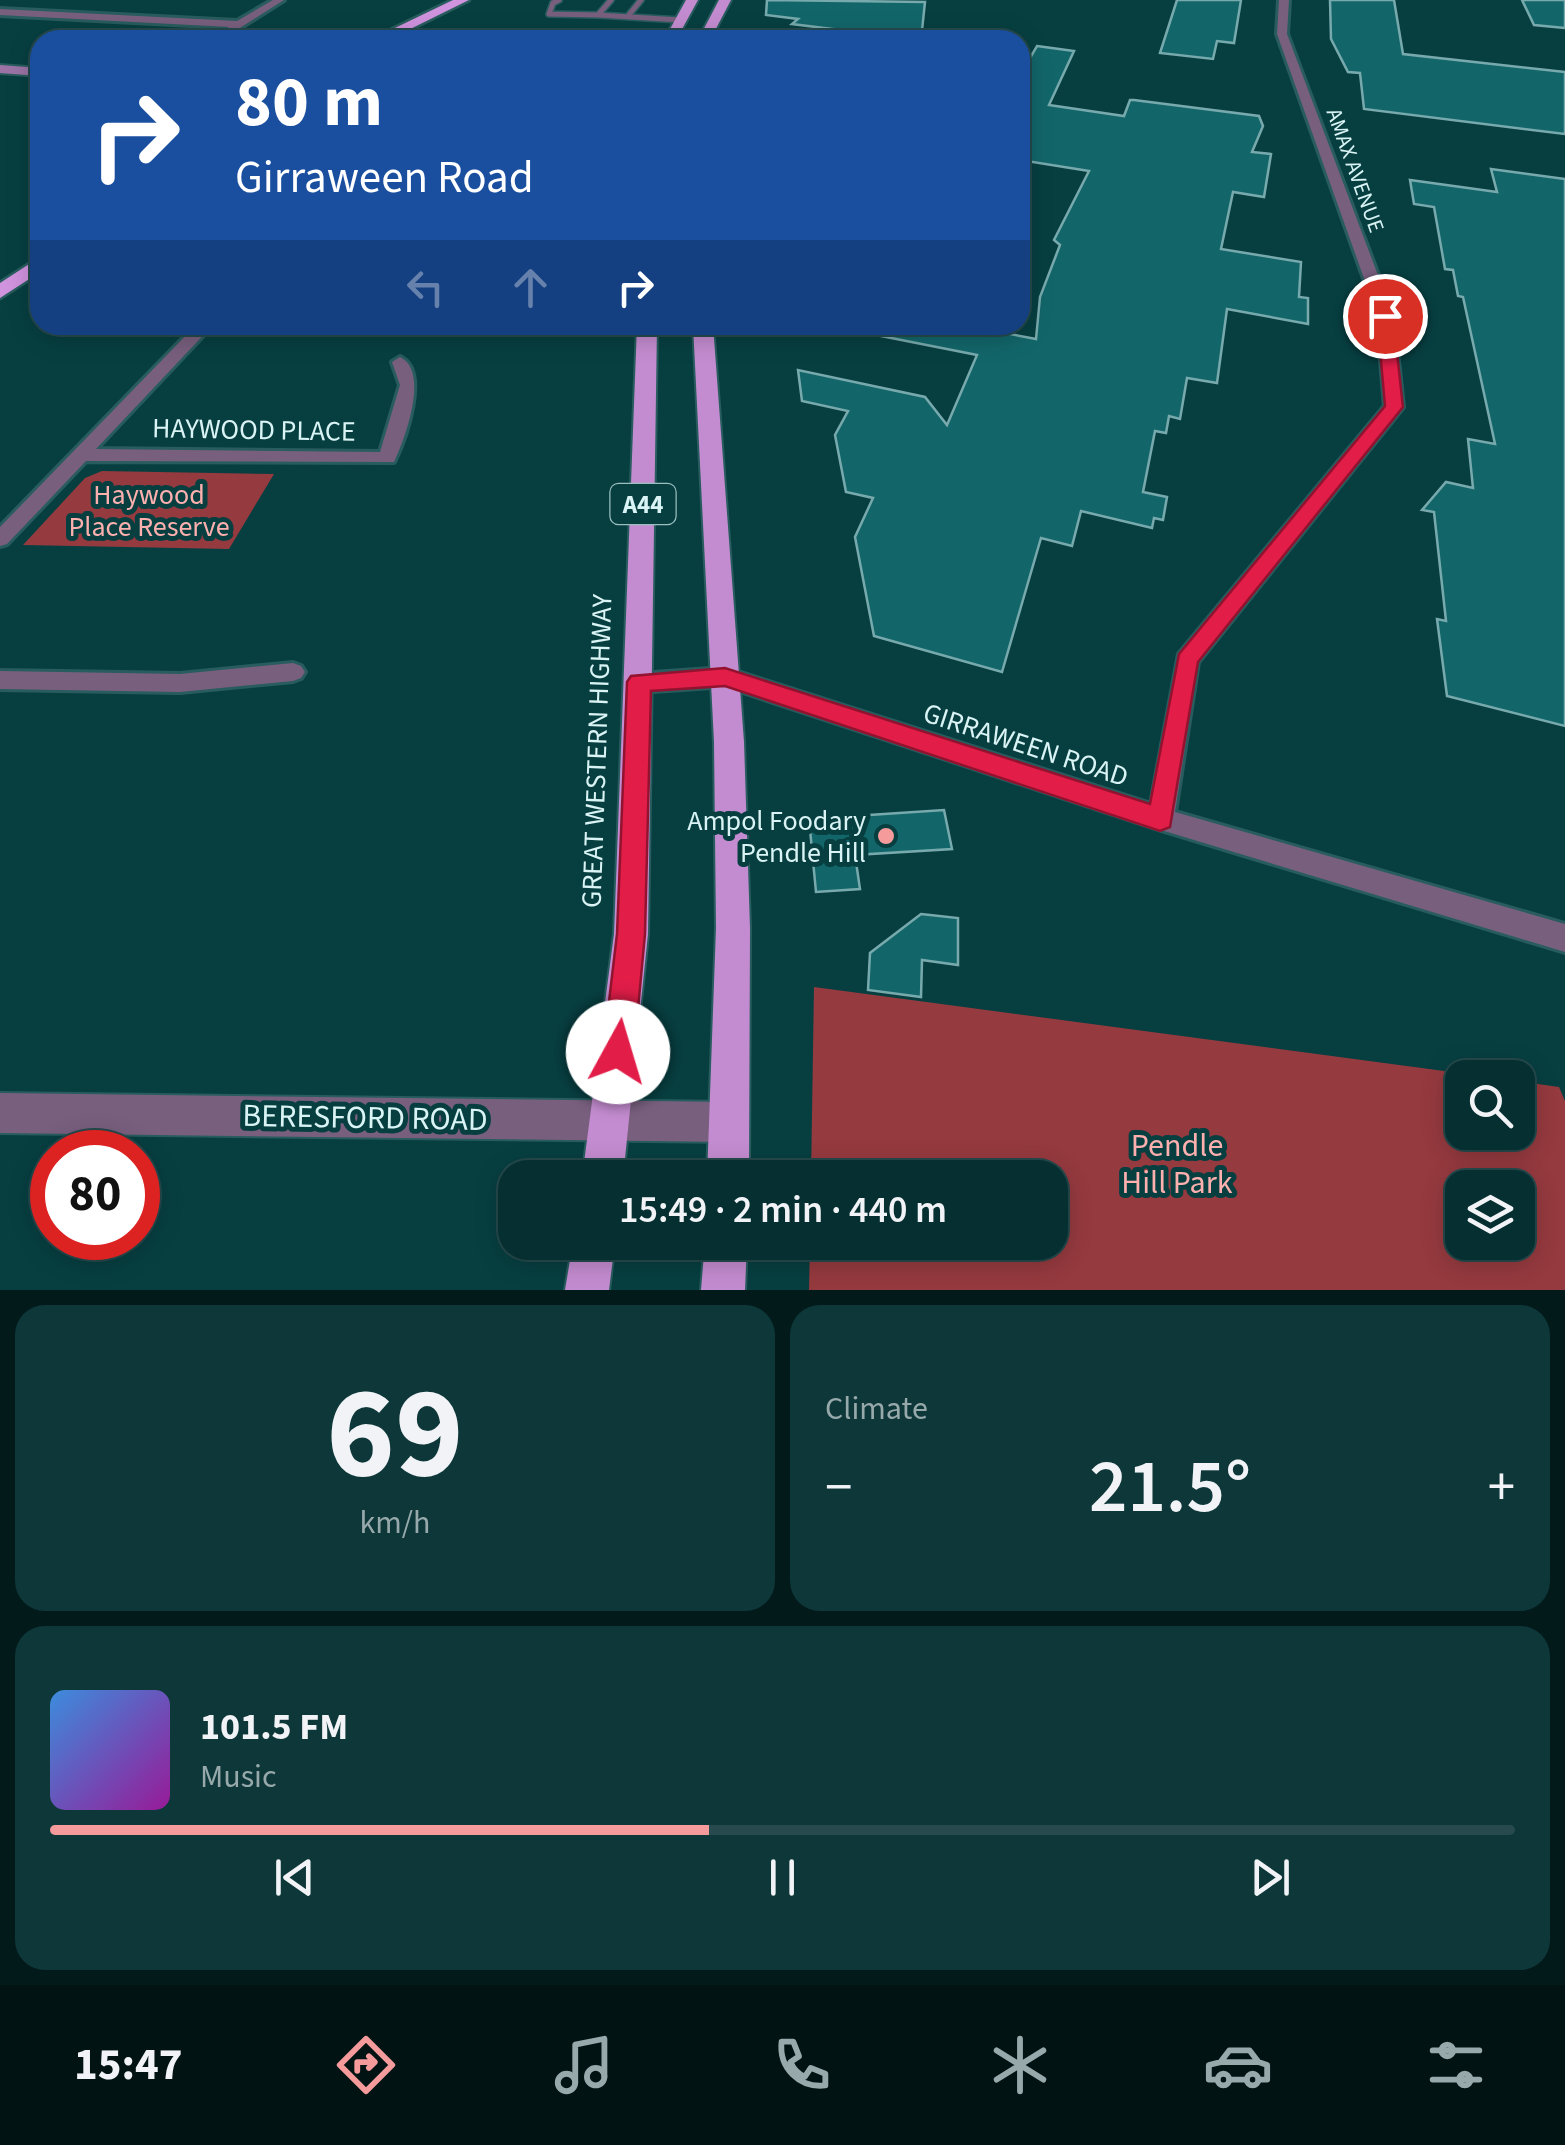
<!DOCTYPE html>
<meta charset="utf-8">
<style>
body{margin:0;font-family:"Source Sans 3",sans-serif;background:#0e3739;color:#f1f3f6;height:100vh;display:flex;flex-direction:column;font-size:38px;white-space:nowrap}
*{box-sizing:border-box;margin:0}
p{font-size:32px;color:#97a9ab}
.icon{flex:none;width:55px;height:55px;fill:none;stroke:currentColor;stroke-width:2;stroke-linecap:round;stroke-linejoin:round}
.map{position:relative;height:1290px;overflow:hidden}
.sheet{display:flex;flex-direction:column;gap:15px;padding:15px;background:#031a1b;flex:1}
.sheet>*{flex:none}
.top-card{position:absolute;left:30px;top:30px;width:1000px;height:305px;border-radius:30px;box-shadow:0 5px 25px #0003,0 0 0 2px #264a4d;background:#1a4fa0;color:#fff;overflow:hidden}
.buttons{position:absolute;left:1445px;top:1060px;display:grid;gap:20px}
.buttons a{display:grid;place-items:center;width:90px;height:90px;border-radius:20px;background:#052f31;box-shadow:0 5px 25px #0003,0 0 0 2px #264a4d;font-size:50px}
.speed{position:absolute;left:30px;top:1130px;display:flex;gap:20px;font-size:50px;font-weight:700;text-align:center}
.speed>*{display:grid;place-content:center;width:130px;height:130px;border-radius:50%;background:#052f31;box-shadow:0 5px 25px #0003,0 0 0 2px #264a4d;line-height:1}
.speed .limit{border:15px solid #d22;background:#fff;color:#111}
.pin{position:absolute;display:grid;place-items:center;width:85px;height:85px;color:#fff;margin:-42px;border:5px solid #fff;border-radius:50%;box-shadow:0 2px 10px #0007}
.me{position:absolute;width:110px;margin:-55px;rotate:6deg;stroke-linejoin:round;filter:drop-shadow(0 0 8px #0008)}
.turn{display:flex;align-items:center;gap:35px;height:210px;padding:0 40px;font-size:45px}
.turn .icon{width:130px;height:130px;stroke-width:2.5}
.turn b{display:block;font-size:70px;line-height:85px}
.lanes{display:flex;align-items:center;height:95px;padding:0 40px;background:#0003;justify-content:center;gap:50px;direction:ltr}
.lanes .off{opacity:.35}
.big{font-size:75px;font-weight:600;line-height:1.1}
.sheet .card{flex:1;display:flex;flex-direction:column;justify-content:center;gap:15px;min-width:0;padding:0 35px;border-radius:30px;background:#0e3739}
.sheet .dial{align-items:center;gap:0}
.dial b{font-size:130px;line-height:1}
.song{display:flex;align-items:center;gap:30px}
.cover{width:120px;height:120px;border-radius:15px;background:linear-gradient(135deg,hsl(210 70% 55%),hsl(300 70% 35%))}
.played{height:10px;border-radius:5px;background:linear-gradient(90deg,#f59b9b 45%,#264a4d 45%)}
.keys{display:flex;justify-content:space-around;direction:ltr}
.heat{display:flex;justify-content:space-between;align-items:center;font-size:55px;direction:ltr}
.sheet .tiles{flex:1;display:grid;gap:15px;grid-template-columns:1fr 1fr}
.card:last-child{grid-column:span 2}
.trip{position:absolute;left:498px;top:1160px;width:570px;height:100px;border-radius:30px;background:#052f31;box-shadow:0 5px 25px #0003,0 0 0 2px #264a4d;font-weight:600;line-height:100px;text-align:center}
.dock{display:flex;height:160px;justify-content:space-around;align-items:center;background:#021314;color:#97a9ab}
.dock .icon{width:70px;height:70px}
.dock .active{color:#f59b9b}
.dock b{font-size:45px;color:#f1f3f6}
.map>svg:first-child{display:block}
</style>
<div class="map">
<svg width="1565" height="1290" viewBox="0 0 1565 1290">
<rect width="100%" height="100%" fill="#073f41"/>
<path fill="#953a3f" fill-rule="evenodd" d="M 102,471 L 274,474 L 229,549 L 23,545 L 85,478 Z
M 814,987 L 1489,1077 L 1462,1078 L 1462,1132 L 1518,1132 L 1518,1081 L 1559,1087 L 1565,1101 L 1565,1290 L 809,1290 L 810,1243 L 1050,1242 L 1050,1178 L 811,1177 ZM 1462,1188 L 1518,1188 L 1518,1242 L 1462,1242 Z"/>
<path fill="#12666a" stroke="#78aaad" stroke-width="2.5" d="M 767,0 L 925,2 L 921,40 L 877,40 L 881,35 L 792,24 L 798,19 L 766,15 Z
M 1177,0 L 1241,0 L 1234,43 L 1217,41 L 1213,59 L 1160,53 Z
M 1330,0 L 1394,0 L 1403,54 L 1565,72 L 1565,134 L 1364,109 L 1360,73 L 1348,72 L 1331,39 Z
M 1522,0 L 1565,0 L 1565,28 L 1534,25 Z
M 1037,46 L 1074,51 L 1049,105 L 1124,116 L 1130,100 L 1134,100 L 1259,116 L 1263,126 L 1252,152 L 1271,154 L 1264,197 L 1233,192 L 1221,249 L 1301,262 L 1299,297 L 1308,298 L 1308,324 L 1227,309 L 1217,383 L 1187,378 L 1180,419 L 1169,416 L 1166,433 L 1155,431 L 1143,492 L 1167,497 L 1163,520 L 1154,518 L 1152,528 L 1081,511 L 1072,546 L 1041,538 L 1002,672 L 874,636 L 855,537 L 873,498 L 846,492 L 835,435 L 848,411 L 802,401 L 798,370 L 925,397 L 947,425 L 977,355 L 881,336 L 882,325 L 963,325 L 1036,339 L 1040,297 L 1060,245 L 1054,240 L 1089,171 L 1020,160 L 1020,75 Z
M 1491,169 L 1565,179 L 1565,726 L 1447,696 L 1437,619 L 1446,621 L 1434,512 L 1422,510 L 1446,482 L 1473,488 L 1468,439 L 1495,444 L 1463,297 L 1458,296 L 1453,270 L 1445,269 L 1434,207 L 1414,204 L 1410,180 L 1497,192 Z
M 944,810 L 952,849 L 855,855 L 860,889 L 816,892 L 809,819 Z
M 921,914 L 958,918 L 958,965 L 922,960 L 921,997 L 868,990 L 870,953 Z"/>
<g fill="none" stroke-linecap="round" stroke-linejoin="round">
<g stroke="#295c5e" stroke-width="8">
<path id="service" d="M 559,0 L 553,3 L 549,14 L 598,15
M 611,0 L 598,15 L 680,20
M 628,16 L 641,0"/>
</g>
<g stroke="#295c5e" stroke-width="6">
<path id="minor" d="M 273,0 L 284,0 L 221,40 L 209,40 L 229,27 L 0,15 L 0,9 L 237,21 Z
M 1279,0 L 1289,0 L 1287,34 L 1393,315 L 1403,407 L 1198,662 L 1175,812 L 1565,924 L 1565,952 L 1161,830 L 725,686 L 639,692 L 631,689 L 627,683 L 631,677 L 639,674 L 725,668 L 1151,804 L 1179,654 L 1385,406 L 1377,315 L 1277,34 Z
M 196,325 L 213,325 L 96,449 L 380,452 L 400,385 L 392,362 L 400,357 C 430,371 405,439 394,462 L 86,461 L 7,544 L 0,546 L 0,527 Z
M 293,663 L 301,666 L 305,672 L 301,678 L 293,681 L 180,692 L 0,689 L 0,671 L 180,674 Z"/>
</g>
<g stroke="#295c5e" stroke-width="4">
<path id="tertiary" d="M 0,1093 L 729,1102 L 743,1108 L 749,1122 L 743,1136 L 729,1142 L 0,1133 Z"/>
</g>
<g stroke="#295c5e" stroke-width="4">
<path id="secondary" d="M 0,65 L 40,68 L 40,76 L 0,73 Z"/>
</g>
<g stroke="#295c5e" stroke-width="4">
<path id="trunk" d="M 686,0 L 698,0 L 676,40 L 664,40 Z
M 719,0 L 731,0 L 710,40 L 698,40 Z
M 637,325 L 657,325 L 648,934 L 623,1178 L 582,1178 L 614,934 Z
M 693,325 L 713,325 L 744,742 L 750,928 L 749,1178 L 707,1178 L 716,928 L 714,742 Z
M 573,1242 L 615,1242 L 609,1290 L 565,1290 Z
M 705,1242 L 747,1242 L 745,1290 L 701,1290 Z"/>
</g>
<g stroke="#295c5e" stroke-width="5">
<path id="motorway" d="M 453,0 L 469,0 L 388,40 L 370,40 Z
M 40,257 L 40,272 L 0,298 L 0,283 Z"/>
</g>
<use href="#service" stroke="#785f7e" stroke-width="5"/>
<use href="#minor" fill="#785f7e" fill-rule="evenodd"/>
<use href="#tertiary" fill="#785f7e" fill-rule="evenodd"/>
<use href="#secondary" fill="#9b74a5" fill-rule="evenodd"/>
<use href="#trunk" fill="#c48cd0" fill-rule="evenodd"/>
<use href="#motorway" fill="#d093de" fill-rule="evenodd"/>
</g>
<path fill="#e11d48" stroke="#92132f" stroke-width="2.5" d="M 1385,311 L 1393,316 L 1403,407 L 1198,662 L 1170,827 L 1160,831 L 725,686 L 651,691 L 645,934 L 634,1052 L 630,1063 L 618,1068 L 607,1063 L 603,1052 L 617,934 L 627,682 L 631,676 L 725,668 L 1150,804 L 1179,654 L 1385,406 L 1377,316 Z"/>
<circle fill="#f59b9b" stroke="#073f41" stroke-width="4" cx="886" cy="836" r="10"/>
<g text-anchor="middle" stroke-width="10" stroke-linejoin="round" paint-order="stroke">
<g font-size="22" fill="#daf4f5" stroke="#073f41">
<text transform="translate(1356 170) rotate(70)" y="8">AMAX AVENUE</text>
</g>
<rect fill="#073f41" stroke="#9bbebf" stroke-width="2.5" x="610.5" y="484" width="65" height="40" rx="8"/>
<g font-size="25" font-weight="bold" fill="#daf4f5">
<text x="643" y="513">A44</text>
</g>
<g font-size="28" fill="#daf4f5" stroke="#073f41">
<text transform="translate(254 429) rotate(1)" y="10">HAYWOOD PLACE</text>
<text transform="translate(1026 744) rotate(18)" y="10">GIRRAWEEN ROAD</text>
<text transform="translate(596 751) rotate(-88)" y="10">GREAT WESTERN HIGHWAY</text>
</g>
<g font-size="28" fill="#feb0af" stroke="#073f41">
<text x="149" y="504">Haywood<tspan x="149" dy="32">Place Reserve</tspan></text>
</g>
<g font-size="28" fill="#daf4f5" stroke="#073f41" text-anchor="end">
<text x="866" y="830">Ampol Foodary<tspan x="866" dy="32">Pendle Hill</tspan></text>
</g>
<g font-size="32" fill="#daf4f5" stroke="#073f41">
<text transform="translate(365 1117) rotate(1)" y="11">BERESFORD ROAD</text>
</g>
<g font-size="32" fill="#feb0af" stroke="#073f41">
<text x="1177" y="1156">Pendle<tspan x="1177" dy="37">Hill Park</tspan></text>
</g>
</g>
</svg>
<div class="buttons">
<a><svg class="icon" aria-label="search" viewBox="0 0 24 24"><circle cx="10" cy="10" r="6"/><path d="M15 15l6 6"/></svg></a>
<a><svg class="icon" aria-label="layers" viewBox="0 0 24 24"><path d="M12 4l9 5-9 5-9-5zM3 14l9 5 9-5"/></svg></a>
</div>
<div class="speed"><div class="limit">80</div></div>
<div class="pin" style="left:1385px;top:316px;background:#d93025"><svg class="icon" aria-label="arrive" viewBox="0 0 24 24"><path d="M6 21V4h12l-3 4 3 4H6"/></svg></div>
<svg class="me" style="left:618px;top:1052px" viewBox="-20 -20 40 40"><circle r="19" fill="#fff"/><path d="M0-13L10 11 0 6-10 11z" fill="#e11d48"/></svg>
<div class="trip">15:49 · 2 min · 440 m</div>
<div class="top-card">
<div class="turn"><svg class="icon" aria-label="right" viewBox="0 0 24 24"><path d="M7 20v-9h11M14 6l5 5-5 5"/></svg><div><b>80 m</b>Girraween Road</div></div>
<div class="lanes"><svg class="icon off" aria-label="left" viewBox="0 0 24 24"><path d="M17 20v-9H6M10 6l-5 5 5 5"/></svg><svg class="icon off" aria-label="ahead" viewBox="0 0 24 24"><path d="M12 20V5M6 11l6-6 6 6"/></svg><svg class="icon" aria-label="right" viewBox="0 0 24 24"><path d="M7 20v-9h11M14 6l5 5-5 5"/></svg></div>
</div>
</div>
<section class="sheet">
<div class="tiles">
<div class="card dial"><b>69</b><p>km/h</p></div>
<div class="card"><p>Climate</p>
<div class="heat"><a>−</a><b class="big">21.5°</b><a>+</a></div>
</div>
<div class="card">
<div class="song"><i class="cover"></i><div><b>101.5 FM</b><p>Music</p></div></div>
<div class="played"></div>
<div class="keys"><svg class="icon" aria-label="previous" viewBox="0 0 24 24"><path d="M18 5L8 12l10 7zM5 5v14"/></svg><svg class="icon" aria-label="pause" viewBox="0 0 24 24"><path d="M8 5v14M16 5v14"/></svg><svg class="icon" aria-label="next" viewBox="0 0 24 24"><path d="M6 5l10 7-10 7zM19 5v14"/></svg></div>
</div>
</div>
</section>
<nav class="dock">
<b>15:47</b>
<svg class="icon active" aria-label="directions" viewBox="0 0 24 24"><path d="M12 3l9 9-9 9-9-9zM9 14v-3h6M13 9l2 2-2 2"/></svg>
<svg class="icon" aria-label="music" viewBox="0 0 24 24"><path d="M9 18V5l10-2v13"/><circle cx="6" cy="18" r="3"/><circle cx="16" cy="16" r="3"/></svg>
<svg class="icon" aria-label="phone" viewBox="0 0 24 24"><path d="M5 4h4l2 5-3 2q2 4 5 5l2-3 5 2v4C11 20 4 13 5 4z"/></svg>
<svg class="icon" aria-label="climate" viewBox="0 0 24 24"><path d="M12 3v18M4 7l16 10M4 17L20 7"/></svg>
<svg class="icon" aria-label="car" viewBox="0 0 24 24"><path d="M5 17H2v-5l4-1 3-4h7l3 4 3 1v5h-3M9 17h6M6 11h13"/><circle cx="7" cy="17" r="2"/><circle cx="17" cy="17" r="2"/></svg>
<svg class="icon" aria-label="filters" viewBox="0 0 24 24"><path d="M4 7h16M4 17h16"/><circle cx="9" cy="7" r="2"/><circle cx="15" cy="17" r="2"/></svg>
</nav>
